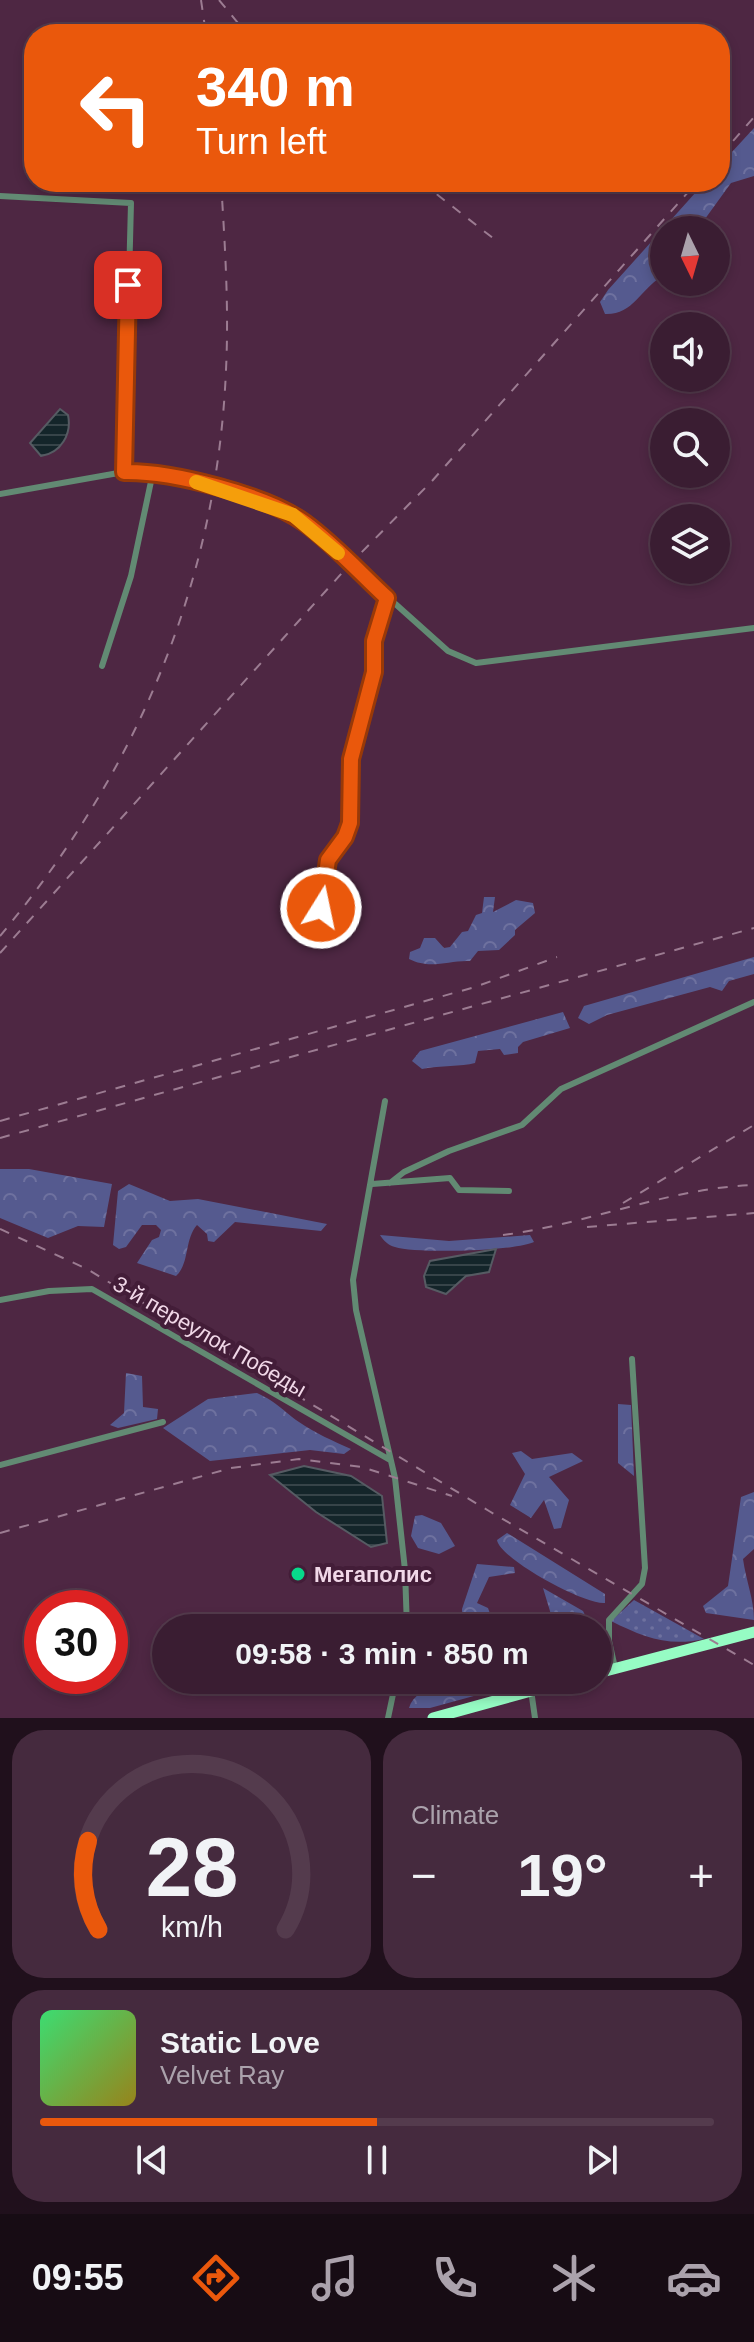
<!DOCTYPE html>
<meta charset="utf-8">
<style>
body{margin:0;font-family:Arial,sans-serif;background:#452a3e;color:#f1f3f6;height:100vh;display:flex;flex-direction:column;font-size:30px;white-space:nowrap}
*{box-sizing:border-box;margin:0}
p{font-size:26px;color:#aba2ac}
.icon{flex:none;width:44px;height:44px;fill:none;stroke:currentColor;stroke-width:2;stroke-linecap:round;stroke-linejoin:round}
.map{position:relative;height:1718px;overflow:hidden}
.drawer{display:flex;flex-direction:column;gap:12px;padding:12px;background:#20101c;flex:1}
.drawer>*{flex:none}
.hud{position:absolute;left:24px;top:24px;width:706px;height:168px;border-radius:32px;box-shadow:0 4px 12px #0003,0 0 0 2px #543b4d;background:#ea580c;color:#fff;overflow:hidden}
.needle{width:52px;rotate:175deg}
.buttons{position:absolute;left:650px;top:216px;display:grid;gap:16px}
.buttons a{display:grid;place-items:center;width:80px;height:80px;border-radius:50%;background:#3a1d32;box-shadow:0 4px 12px #0003,0 0 0 2px #543b4d;font-size:40px}
.speed{position:absolute;left:24px;top:1590px;display:flex;gap:16px;font-size:40px;font-weight:700;text-align:center}
.speed>*{display:grid;place-content:center;width:104px;height:104px;border-radius:50%;background:#3a1d32;box-shadow:0 4px 12px #0003,0 0 0 2px #543b4d;line-height:1}
.speed .limit{border:12px solid #d22;background:#fff;color:#111}
.pin{position:absolute;display:grid;place-items:center;width:68px;height:68px;color:#fff;margin:-34px;border-radius:16px;box-shadow:0 4px 12px #0006}
.me{position:absolute;width:88px;margin:-44px;rotate:10deg;stroke-linejoin:round;filter:drop-shadow(0 0 6px #0008)}
.turn{display:flex;align-items:center;gap:28px;height:168px;padding:0 40px;font-size:36px}
.turn .icon{width:104px;height:104px;stroke-width:2.5}
.turn b{display:block;font-size:56px;line-height:68px}
.big{font-size:60px;font-weight:700;line-height:1.1}
.drawer .card{flex:1;display:flex;flex-direction:column;justify-content:center;gap:12px;min-width:0;padding:0 28px;border-radius:32px;background:#452a3e}
.drawer .dial{align-items:center;gap:0}
.dial svg{height:208px;overflow:visible;fill:none;stroke:#543b4d;stroke-width:7;stroke-linecap:round;text-anchor:middle}
.dial text{fill:#f1f3f6;stroke:none}
.song{display:flex;align-items:center;gap:24px}
.cover{width:96px;height:96px;border-radius:12px;background:linear-gradient(135deg,hsl(140 70% 55%),hsl(50 70% 35%))}
.played{height:8px;border-radius:4px;background:linear-gradient(90deg,#ea580c 50%,#543b4d 50%)}
.keys{display:flex;justify-content:space-around;direction:ltr}
.heat{display:flex;justify-content:space-between;align-items:center;font-size:44px;direction:ltr}
.drawer .tiles{flex:1;display:grid;gap:12px;grid-template-columns:1fr 1fr}
.card:last-child{grid-column:span 2}
.trip{position:absolute;left:152px;top:1614px;width:460px;height:80px;border-radius:40px;background:#3a1d32;box-shadow:0 4px 12px #0003,0 0 0 2px #543b4d;font-weight:700;line-height:80px;text-align:center}
.menu{display:flex;height:128px;justify-content:space-around;align-items:center;background:#170c14;color:#aba2ac}
.menu .icon{width:56px;height:56px}
.menu .current{color:#ea580c}
.menu b{font-size:36px;color:#f1f3f6}
.map>svg:first-child{display:block}
</style>
<div class="map">
<svg width="754" height="1718" viewBox="0 0 754 1718">
<defs>
<pattern id="grass-dots" width="8" height="8" patternUnits="userSpaceOnUse" patternTransform="scale(2)"><rect width="8" height="8" fill="#555a8f"/><path d="M2 2h.1M6 6h.1" fill="none" stroke="#6e719f" stroke-width="1.8" stroke-linecap="round"/></pattern>
<pattern id="forest-crowns" width="20" height="18" patternUnits="userSpaceOnUse" patternTransform="scale(2)"><rect width="20" height="18" fill="#555a8f"/><path d="M2 6a3 3 0 1 1 6 0M12 15a3 3 0 1 1 6 0" fill="none" stroke="#6e719f"/></pattern>
<pattern id="water-rules" width="6" height="5" patternUnits="userSpaceOnUse" patternTransform="scale(2)"><rect width="6" height="5" fill="#14252a"/><path d="M0 2.5h6" fill="none" stroke="#374449"/></pattern>
</defs>
<rect width="100%" height="100%" fill="#4e2743"/>
<path fill="url(#grass-dots)" d="M 543,1588 L 583,1611 L 586,1617 L 565,1620 L 558,1626 L 553,1621 Z
M 634,1600 L 704,1639 C 668,1647 643,1637 611,1621 Z"/>
<path fill="url(#forest-crowns)" d="M 754,128 L 754,176 L 731,183 L 697,230 L 664,230 L 661,277 C 640,290 633,315 605,314 L 600,302 L 608,290 L 705,182 L 720,182 L 720,165 Z
M 484,897 L 495,897 L 493,912 L 516,900 L 533,903 L 535,913 L 515,930 L 515,935 L 499,950 L 478,951 L 470,961 C 448,960 431,970 409,959 L 410,952 L 420,948 L 424,938 L 435,938 L 444,948 L 450,947 L 462,932 L 468,931 L 476,915 L 482,913 Z
M 754,957 L 754,974 L 729,981 L 722,991 L 710,987 L 607,1015 L 589,1024 L 578,1018 L 584,1006 Z
M 563,1012 L 570,1028 L 523,1042 L 518,1047 L 518,1053 L 504,1055 L 500,1049 L 478,1051 L 475,1063 C 461,1067 441,1065 422,1069 L 412,1061 L 420,1051 Z
M 0,1169 L 29,1169 L 112,1184 L 104,1227 L 78,1226 L 48,1238 L 0,1218 Z
M 129,1184 L 170,1201 L 198,1199 L 327,1224 L 321,1231 L 235,1222 L 214,1242 L 208,1241 L 207,1234 L 197,1225 C 184,1240 190,1263 176,1276 L 137,1263 L 152,1240 L 159,1237 L 161,1230 L 156,1225 L 142,1225 L 126,1247 L 119,1249 L 113,1245 L 118,1191 Z
M 380,1235 L 449,1241 L 530,1235 L 534,1242 C 515,1251 417,1254 395,1247 C 388,1245 384,1241 380,1235 Z
M 126,1373 L 142,1376 L 143,1407 L 158,1409 L 157,1419 L 118,1428 L 110,1425 L 124,1413 Z
M 257,1393 C 277,1402 283,1411 299,1422 C 315,1433 333,1441 351,1449 L 344,1454 L 310,1450 L 210,1461 L 163,1428 L 208,1399 Z
M 618,1404 L 631,1405 L 634,1476 L 618,1463 Z
M 521,1451 L 532,1459 L 572,1453 L 583,1461 L 549,1477 L 569,1500 L 561,1528 L 554,1529 L 544,1500 L 531,1518 L 510,1505 L 525,1474 L 512,1453 Z
M 754,1492 L 754,1549 L 743,1559 C 746,1581 754,1599 754,1620 L 706,1613 L 703,1606 L 728,1586 L 741,1497 Z
M 422,1515 L 441,1523 L 455,1546 L 439,1554 L 418,1548 L 411,1536 L 415,1516 Z
M 507,1533 L 605,1594 L 605,1603 C 584,1605 500,1559 497,1540 Z
M 477,1564 L 514,1567 L 515,1573 L 489,1577 L 477,1603 L 488,1608 L 495,1628 L 463,1628 L 462,1609 Z
M 486,1680 L 493,1683 L 492,1691 L 430,1708 L 409,1708 C 416,1682 464,1683 486,1680 Z"/>
<path fill="url(#water-rules)" stroke="#565b63" stroke-width="2" d="M 60,409 L 68,415 C 72,434 61,453 41,456 L 30,443 Z
M 496,1249 L 489,1272 L 466,1276 L 446,1294 L 426,1287 L 424,1276 L 430,1261 Z
M 304,1466 L 351,1476 L 382,1496 L 387,1543 L 371,1547 L 316,1512 L 270,1475 Z"/>
<g fill="none" stroke-linecap="round" stroke-linejoin="round">
<path stroke="#628a73" stroke-width="6" d="M 0,196 L 131,203 L 124,472
M 0,494 L 124,472 L 153,472 L 275,507 L 305,523 L 448,651 L 476,663 L 754,628
M 102,666 L 131,576 L 153,472
M 318,928 L 328,860 L 345,837 L 350,823 L 351,759 L 374,672 L 374,641 L 387,598
M 385,1101 L 353,1280 L 356,1310 L 395,1478 L 405,1570 L 407,1628
M 390,1183 L 404,1172 L 449,1151 L 522,1125 L 561,1089 L 754,1002
M 372,1184 L 450,1178 L 459,1190 L 509,1191
M 0,1300 L 49,1291 L 92,1289 L 390,1460
M 0,1465 L 163,1422
M 615,1668 L 609,1641 L 609,1620 L 642,1584 L 645,1568 L 632,1359
M 531,1690 L 535,1718
M 388,1718 L 396,1680"/>
<path stroke="#96fcc4" stroke-width="11" d="M 598,1673 L 754,1632
M 433,1718 L 571,1680"/>
<path stroke="#9c7c92" stroke-width="2" stroke-dasharray="10 10" stroke-linecap="butt" d="M 201,0 L 206,34
M 219,0 L 247,34
M 720,156 L 754,117
M 421,182 L 498,242
M 0,936 C 136,773 217,584 226,370 C 229,308 225,245 221,182
M 0,953 L 350,564 L 432,481 L 697,182
M 0,1121 L 475,987 L 557,957
M 0,1138 L 754,928
M 623,1203 L 754,1125
M 587,1227 L 754,1213
M 0,1229 L 87,1269 L 489,1511 L 754,1665
M 503,1235 C 589,1224 668,1188 754,1185
M 0,1533 L 231,1468 L 299,1459 L 362,1467 L 452,1496"/>
</g>
<g fill="none" stroke-linecap="round" stroke-linejoin="round">
<g stroke="#983908" stroke-width="20">
<path id="route" d="M 128,285 L 124,472 C 171,471 267,495 305,523 C 335,545 360,573 387,598 L 374,641 L 374,672 L 351,759 L 350,823 L 345,837 L 328,860 L 321,908"/>
</g>
<use href="#route" stroke="#ea580c" stroke-width="14"/>
<path stroke="#f59e0b" stroke-width="14" d="M 196,482 L 293,515 L 338,553"/>
</g>
<circle fill="#07d98b" stroke="#431d38" stroke-width="3" cx="298" cy="1574" r="8"/>
<g text-anchor="middle" stroke-width="8" stroke-linejoin="round" paint-order="stroke">
<g font-size="22" fill="#f1d8e8" stroke="#431d38">
<text transform="translate(210 1336) rotate(30)" y="8">3-й переулок Победы</text>
</g>
<g font-size="22" font-weight="bold" fill="#f1d8e8" stroke="#431d38" text-anchor="start">
<text x="314" y="1582">Мегаполис</text>
</g>
</g>
</svg>
<div class="buttons">
<a><svg class="needle" viewBox="-14 -14 28 28"><path d="M0-13l5 13h-10z" fill="#e53935"/><path d="M0 13l5-13h-10z" fill="#aba2ac"/></svg></a>
<a><svg class="icon" aria-label="sound" viewBox="0 0 24 24"><path d="M4 9h4l5-4v14l-5-4H4zM17 9q2 3 0 6"/></svg></a>
<a><svg class="icon" aria-label="search" viewBox="0 0 24 24"><circle cx="10" cy="10" r="6"/><path d="M15 15l6 6"/></svg></a>
<a><svg class="icon" aria-label="layers" viewBox="0 0 24 24"><path d="M12 4l9 5-9 5-9-5zM3 14l9 5 9-5"/></svg></a>
</div>
<div class="speed"><div class="limit">30</div></div>
<div class="pin" style="left:128px;top:285px;background:#d93025"><svg class="icon" aria-label="arrive" viewBox="0 0 24 24"><path d="M6 21V4h12l-3 4 3 4H6"/></svg></div>
<svg class="me" style="left:321px;top:908px" viewBox="-20 -20 40 40"><circle r="17" fill="#ea580c" stroke="#fff" stroke-width="3"/><path d="M0-11L8 9 0 5-8 9z" fill="#fff"/></svg>
<div class="trip">09:58 · 3 min · 850 m</div>
<div class="hud">
<div class="turn"><svg class="icon" aria-label="left" viewBox="0 0 24 24"><path d="M17 20v-9H6M10 6l-5 5 5 5"/></svg><div><b>340 m</b>Turn left</div></div>
</div>
</div>
<section class="drawer">
<div class="tiles">
<div class="card dial"><svg viewBox="0 0 100 80">
<path d="M14 69A42 42 0 1 1 86 69"/>
<path d="M14 69A42 42 0 0 1 10 35" stroke="#ea580c"/>
<text x="50" y="56" font-size="32" font-weight="700">28</text>
<text x="50" y="72" font-size="11">km/h</text>
</svg></div>
<div class="card"><p>Climate</p>
<div class="heat"><a>−</a><b class="big">19°</b><a>+</a></div>
</div>
<div class="card">
<div class="song"><i class="cover"></i><div><b>Static Love</b><p>Velvet Ray</p></div></div>
<div class="played"></div>
<div class="keys"><svg class="icon" aria-label="previous" viewBox="0 0 24 24"><path d="M18 5L8 12l10 7zM5 5v14"/></svg><svg class="icon" aria-label="pause" viewBox="0 0 24 24"><path d="M8 5v14M16 5v14"/></svg><svg class="icon" aria-label="next" viewBox="0 0 24 24"><path d="M6 5l10 7-10 7zM19 5v14"/></svg></div>
</div>
</div>
</section>
<nav class="menu">
<b>09:55</b>
<svg class="icon current" aria-label="directions" viewBox="0 0 24 24"><path d="M12 3l9 9-9 9-9-9zM9 14v-3h6M13 9l2 2-2 2"/></svg>
<svg class="icon" aria-label="music" viewBox="0 0 24 24"><path d="M9 18V5l10-2v13"/><circle cx="6" cy="18" r="3"/><circle cx="16" cy="16" r="3"/></svg>
<svg class="icon" aria-label="phone" viewBox="0 0 24 24"><path d="M5 4h4l2 5-3 2q2 4 5 5l2-3 5 2v4C11 20 4 13 5 4z"/></svg>
<svg class="icon" aria-label="climate" viewBox="0 0 24 24"><path d="M12 3v18M4 7l16 10M4 17L20 7"/></svg>
<svg class="icon" aria-label="car" viewBox="0 0 24 24"><path d="M5 17H2v-5l4-1 3-4h7l3 4 3 1v5h-3M9 17h6M6 11h13"/><circle cx="7" cy="17" r="2"/><circle cx="17" cy="17" r="2"/></svg>
</nav>
